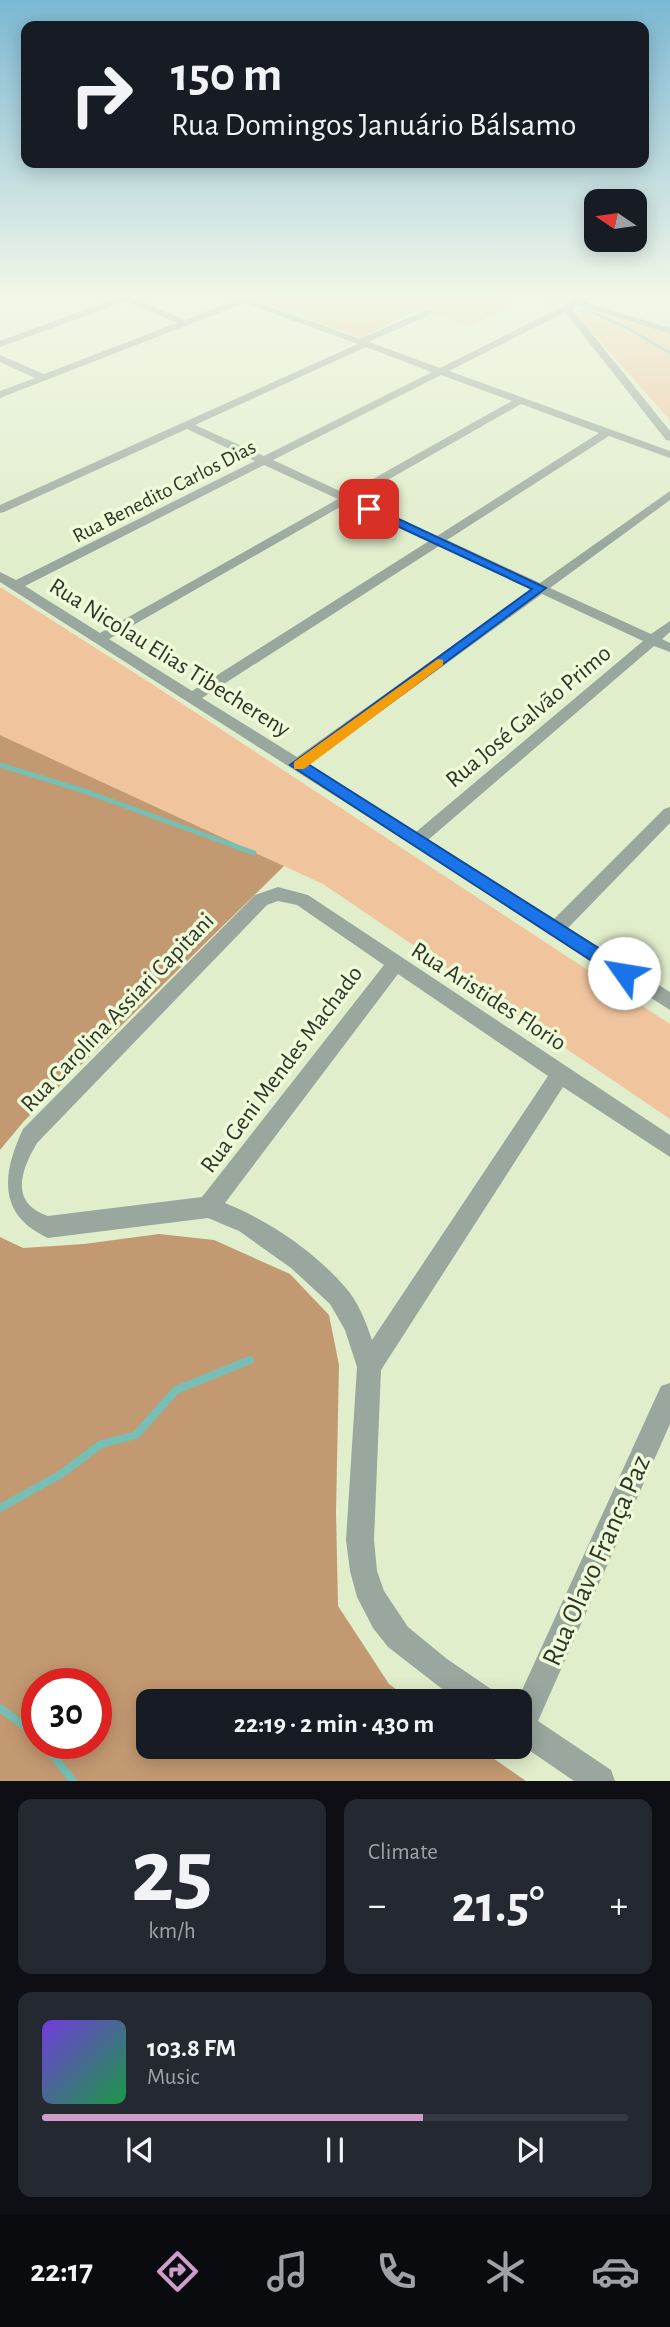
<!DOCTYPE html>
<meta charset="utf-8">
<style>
body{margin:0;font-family:"Alegreya Sans",sans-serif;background:#242831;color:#f1f3f6;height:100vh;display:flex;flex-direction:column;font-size:26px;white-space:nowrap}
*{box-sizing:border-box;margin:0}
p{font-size:23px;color:#9ea1a6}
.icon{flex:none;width:38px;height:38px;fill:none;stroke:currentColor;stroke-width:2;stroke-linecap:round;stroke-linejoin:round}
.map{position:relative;height:1781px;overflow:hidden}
.drawer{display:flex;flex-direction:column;gap:18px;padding:18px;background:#0d0f14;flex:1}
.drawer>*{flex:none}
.hud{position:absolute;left:21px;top:21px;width:628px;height:147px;border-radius:14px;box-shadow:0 4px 18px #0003;background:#171b24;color:#f1f3f6;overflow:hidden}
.needle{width:46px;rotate:283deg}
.fabs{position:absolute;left:584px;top:189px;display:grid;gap:14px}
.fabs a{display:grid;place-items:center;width:63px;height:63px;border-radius:14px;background:#171b24;box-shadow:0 4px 18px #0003;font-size:35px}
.speed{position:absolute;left:21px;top:1668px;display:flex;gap:14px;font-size:35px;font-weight:700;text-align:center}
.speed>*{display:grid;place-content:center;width:91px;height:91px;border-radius:50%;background:#171b24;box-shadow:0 4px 18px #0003;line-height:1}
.speed .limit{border:10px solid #d22;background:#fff;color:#111}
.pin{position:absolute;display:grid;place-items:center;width:60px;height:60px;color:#fff;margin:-30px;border-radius:14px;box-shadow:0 4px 10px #0006}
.me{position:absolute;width:77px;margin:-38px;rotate:302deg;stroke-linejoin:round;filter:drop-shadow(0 0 5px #0008)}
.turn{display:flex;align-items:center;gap:24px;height:147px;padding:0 35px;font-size:32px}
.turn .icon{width:91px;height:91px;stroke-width:2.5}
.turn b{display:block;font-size:49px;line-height:60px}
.big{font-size:52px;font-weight:600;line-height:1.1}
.drawer .widget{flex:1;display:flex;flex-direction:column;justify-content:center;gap:10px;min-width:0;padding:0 24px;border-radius:14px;background:#242831}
.drawer .dial{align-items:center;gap:0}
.dial b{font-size:91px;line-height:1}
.song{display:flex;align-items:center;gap:21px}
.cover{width:84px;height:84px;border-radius:10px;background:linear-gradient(135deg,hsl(260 70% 55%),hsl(140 70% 35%))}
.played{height:7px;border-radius:4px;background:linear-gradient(90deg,#ce9dc9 65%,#363941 65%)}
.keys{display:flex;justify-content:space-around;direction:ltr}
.heat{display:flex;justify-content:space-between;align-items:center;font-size:38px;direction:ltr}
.drawer .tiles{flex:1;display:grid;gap:18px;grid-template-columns:1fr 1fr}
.widget:last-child{grid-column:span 2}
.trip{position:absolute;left:136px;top:1689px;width:396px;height:70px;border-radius:14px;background:#171b24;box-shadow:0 4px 18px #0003;font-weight:600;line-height:70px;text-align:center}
.tab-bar{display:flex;height:112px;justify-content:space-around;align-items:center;background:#090b0e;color:#9ea1a6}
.tab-bar .icon{width:49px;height:49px}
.tab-bar .selected{color:#ce9dc9}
.tab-bar b{font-size:32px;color:#f1f3f6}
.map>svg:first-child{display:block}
</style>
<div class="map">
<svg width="670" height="1781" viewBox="0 0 670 1781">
<rect width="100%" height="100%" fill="#e1eecc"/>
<path fill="#f0c59e" d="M 263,297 L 550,297 L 564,302 L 556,307 L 524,299 L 469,326 L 420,309 L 361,338 L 270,305 L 263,302 Z
M 584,308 L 670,334 L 670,420 L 575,313 Z
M 0,587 L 152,684 L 670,1024 L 670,1119 L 323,884 L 0,735 Z"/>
<path fill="#c39971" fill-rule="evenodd" d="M 0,735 L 284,866 L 24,1121 L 0,1150 Z
M 159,1234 L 214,1240 L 290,1274 L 329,1315 L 339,1365 L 336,1512 L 338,1606 L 389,1684 L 412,1701 L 149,1701 L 149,1746 L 477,1747 L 526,1781 L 0,1781 L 0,1237 L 23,1248 L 84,1244 ZM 37,1684 L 96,1684 L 96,1743 L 37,1743 Z"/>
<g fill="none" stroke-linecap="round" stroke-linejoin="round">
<path stroke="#77bfb4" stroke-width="2.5" d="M 584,308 L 629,329 L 670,353"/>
<path stroke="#77bfb4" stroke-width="5" d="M 0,765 L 84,791 L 254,853"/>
<path stroke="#77bfb4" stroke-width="8" d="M 0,1508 L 61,1474 L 101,1444 L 136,1435 L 176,1390 L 250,1360
M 0,1708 L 37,1735
M 43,1743 L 73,1781"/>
<path fill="#9aa79e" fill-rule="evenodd" d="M 0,297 L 10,297 L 0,303 Z
M 119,297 L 132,297 L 185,320 L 242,297 L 255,297 L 252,300 L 360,339 L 426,310 L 429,311 L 429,315 L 369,342 L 440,368 L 570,303 L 573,298 L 592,297 L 585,302 L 670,328 L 670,334 L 578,305 L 572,309 L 670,431 L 670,441 L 666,440 L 565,312 L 449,371 L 670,451 L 670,458 L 609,436 L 447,540 L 540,583 L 670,491 L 670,500 L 550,588 L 651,634 L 670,621 L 670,632 L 662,639 L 670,643 L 670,652 L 654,646 L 428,840 L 554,919 L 664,809 L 670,807 L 670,823 L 568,928 L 670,992 L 670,1010 L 0,582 L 0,572 L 16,580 L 255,461 L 187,429 L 4,512 L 0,513 L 0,505 L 358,344 L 244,303 L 0,398 L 0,391 L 35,378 L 0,362 L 0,355 L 44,374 L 177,323 L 126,301 L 0,347 L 0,341 ZM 366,347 L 432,372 L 264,456 L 195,425 ZM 441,375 L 512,401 L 346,494 L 273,460 ZM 521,404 L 599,433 L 437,536 L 356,498 ZM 264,465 L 338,499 L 100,633 L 25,586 ZM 347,503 L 429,541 L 192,691 L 109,639 ZM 439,546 L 532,589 L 297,757 L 202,698 ZM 542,594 L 643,641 L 416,832 L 308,764 Z
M 278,887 L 308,895 L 670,1135 L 670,1157 L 563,1087 L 381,1370 L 374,1540 L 377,1571 L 384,1591 L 408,1627 L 447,1659 L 494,1691 L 499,1701 L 458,1701 L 450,1695 L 388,1647 L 373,1628 L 357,1597 L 350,1571 L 346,1540 L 357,1367 L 345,1330 L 330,1304 L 291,1268 L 239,1231 L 208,1218 L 48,1238 C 0,1216 0,1178 23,1129 L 255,895 ZM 278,901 L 297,905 L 384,965 L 202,1197 L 48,1216 C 9,1203 21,1170 37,1143 L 267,905 ZM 398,974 L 548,1076 L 372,1340 C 366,1322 358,1301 345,1287 C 314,1251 269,1221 225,1203 Z
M 670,1383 L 670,1424 L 538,1721 L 611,1770 L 615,1781 L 574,1781 L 520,1744 L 520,1701 L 517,1701 L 661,1386 Z"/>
</g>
<linearGradient id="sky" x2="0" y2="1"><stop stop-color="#7bb8d3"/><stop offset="0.54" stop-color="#f2f7e8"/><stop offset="1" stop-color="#f2f7e8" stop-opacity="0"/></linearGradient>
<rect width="670" height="547" fill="url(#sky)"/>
<path fill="#1a73e8" stroke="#114b97" stroke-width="2" d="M 365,507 L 373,507 L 546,588 L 308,764 L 630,968 L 633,973 L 630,978 L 618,978 L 290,765 L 532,589 L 365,511 Z"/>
<path fill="#f59e0b" d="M 438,659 L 443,660 L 443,665 L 304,769 L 294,769 L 294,762 Z"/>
<g text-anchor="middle" stroke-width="7" stroke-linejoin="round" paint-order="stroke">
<g font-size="21" fill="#303528" stroke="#eefbd9">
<text transform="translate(164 491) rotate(-27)" y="7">Rua Benedito Carlos Dias</text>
</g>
<g font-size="24" fill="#303528" stroke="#eefbd9">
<text transform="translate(170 657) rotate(32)" y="8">Rua Nicolau Elias Tibechereny</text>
<text transform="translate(528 716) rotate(-40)" y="8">Rua José Galvão Primo</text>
<text transform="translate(489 996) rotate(33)" y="8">Rua Aristides Florio</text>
<text transform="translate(117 1012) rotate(-46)" y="8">Rua Carolina Assiari Capitani</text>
<text transform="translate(281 1069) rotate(-53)" y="8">Rua Geni Mendes Machado</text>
</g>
<g font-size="28" fill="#303528" stroke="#eefbd9">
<text transform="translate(595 1560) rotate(-66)" y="10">Rua Olavo França Paz</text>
</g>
</g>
</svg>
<div class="fabs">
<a><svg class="needle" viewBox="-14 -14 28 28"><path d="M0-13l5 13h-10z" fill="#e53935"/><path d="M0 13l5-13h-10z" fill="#9ea1a6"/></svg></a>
</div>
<div class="speed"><div class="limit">30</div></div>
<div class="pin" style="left:369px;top:509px;background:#d93025"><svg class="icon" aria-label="arrive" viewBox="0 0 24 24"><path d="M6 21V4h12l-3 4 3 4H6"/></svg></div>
<svg class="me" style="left:624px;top:973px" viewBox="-20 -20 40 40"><circle r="19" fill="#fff"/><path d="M0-13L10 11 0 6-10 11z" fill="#1a73e8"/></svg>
<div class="trip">22:19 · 2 min · 430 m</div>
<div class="hud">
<div class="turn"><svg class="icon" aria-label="right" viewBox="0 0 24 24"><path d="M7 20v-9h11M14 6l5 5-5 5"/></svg><div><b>150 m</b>Rua Domingos Januário Bálsamo</div></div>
</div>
</div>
<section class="drawer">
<div class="tiles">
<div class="widget dial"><b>25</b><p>km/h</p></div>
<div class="widget"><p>Climate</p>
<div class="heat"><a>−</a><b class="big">21.5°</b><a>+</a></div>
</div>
<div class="widget">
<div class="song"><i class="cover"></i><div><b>103.8 FM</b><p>Music</p></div></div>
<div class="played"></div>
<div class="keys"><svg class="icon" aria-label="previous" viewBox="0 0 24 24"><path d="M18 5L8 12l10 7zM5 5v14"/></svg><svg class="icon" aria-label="pause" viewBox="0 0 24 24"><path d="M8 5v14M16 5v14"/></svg><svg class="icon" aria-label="next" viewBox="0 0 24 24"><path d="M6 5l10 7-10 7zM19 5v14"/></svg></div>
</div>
</div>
</section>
<nav class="tab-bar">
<b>22:17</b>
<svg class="icon selected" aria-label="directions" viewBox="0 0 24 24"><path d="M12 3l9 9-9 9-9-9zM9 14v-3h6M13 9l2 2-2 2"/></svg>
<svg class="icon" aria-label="music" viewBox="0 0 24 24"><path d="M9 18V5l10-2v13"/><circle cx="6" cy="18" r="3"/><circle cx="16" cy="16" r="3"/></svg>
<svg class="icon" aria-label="phone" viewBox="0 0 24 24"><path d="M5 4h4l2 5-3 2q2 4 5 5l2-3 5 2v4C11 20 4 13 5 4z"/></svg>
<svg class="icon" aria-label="climate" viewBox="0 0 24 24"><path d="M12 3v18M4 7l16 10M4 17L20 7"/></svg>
<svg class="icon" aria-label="car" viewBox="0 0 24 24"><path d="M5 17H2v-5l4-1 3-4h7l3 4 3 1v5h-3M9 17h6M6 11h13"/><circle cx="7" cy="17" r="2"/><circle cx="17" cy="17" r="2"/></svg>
</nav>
